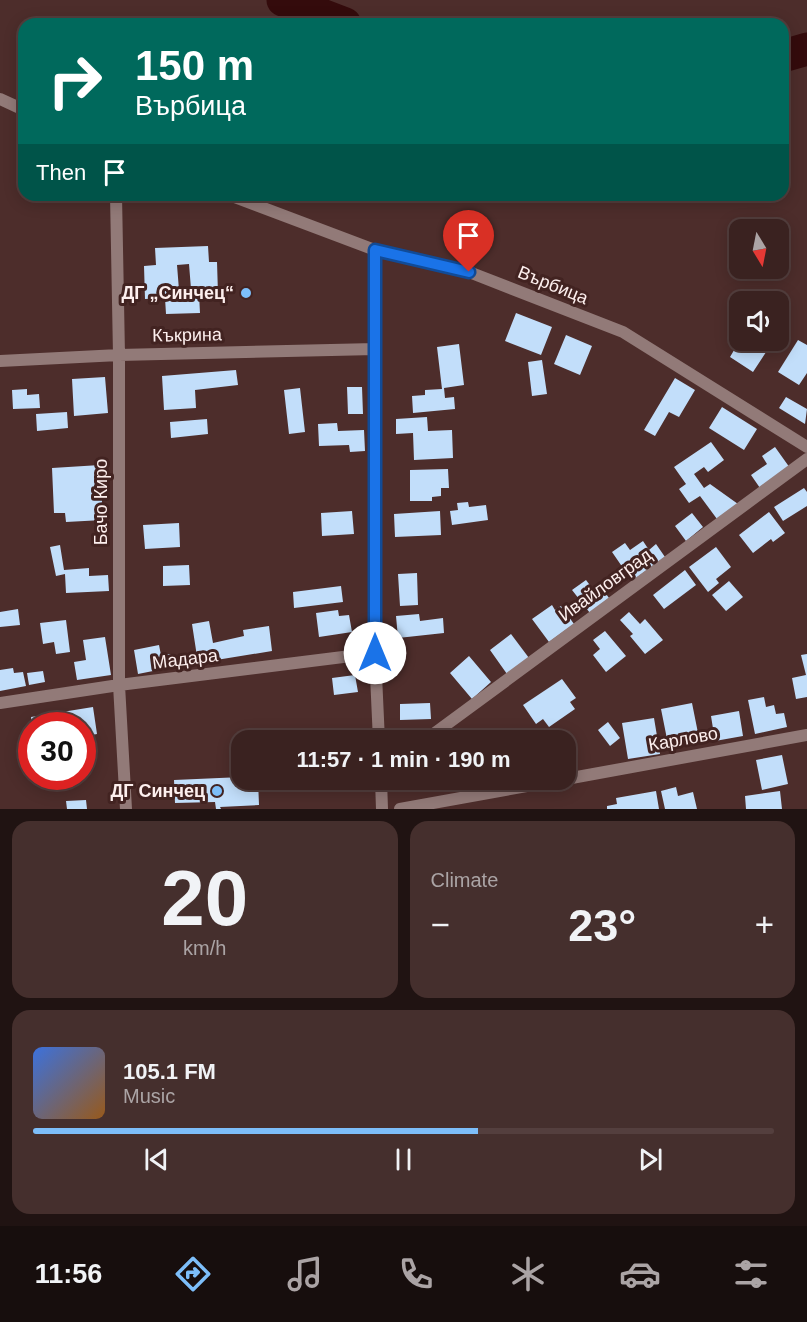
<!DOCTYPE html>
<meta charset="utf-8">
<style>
body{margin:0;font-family:Arial,sans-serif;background:#452f2d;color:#f1f3f6;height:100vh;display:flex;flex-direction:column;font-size:22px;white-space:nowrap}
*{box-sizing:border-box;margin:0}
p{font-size:20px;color:#aba4a5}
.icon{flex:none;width:33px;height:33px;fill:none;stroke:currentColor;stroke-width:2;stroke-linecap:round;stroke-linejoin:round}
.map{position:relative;height:809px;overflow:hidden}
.sheet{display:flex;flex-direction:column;gap:12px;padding:12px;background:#201312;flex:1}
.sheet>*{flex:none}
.top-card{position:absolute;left:18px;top:18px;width:771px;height:183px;border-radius:18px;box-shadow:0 3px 15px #0003,0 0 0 2px #543f3e;background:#00695c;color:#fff;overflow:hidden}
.needle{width:39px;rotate:170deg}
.fabs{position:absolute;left:729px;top:219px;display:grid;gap:12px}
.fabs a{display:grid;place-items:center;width:60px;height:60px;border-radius:12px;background:#3a2220;box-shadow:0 3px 15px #0003,0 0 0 2px #543f3e;font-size:30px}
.speed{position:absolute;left:18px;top:712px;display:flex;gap:12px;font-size:30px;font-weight:700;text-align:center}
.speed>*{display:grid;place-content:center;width:78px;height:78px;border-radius:50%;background:#3a2220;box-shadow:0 3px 15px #0003,0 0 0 2px #543f3e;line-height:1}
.speed .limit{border:9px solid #d22;background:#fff;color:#111}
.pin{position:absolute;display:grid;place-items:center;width:51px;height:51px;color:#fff;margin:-62px -26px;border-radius:50% 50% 50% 0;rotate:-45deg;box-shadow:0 0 6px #0007}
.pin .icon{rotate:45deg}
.me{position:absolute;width:66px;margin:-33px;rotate:0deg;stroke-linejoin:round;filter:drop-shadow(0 0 4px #0008)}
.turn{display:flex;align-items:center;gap:21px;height:126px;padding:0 18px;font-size:27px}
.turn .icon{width:78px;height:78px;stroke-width:2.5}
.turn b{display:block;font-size:42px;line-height:51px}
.then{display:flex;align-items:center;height:57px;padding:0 18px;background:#0003;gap:12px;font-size:22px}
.big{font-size:45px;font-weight:800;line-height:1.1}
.sheet .widget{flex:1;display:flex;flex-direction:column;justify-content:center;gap:9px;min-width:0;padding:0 21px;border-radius:18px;background:#452f2d}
.sheet .dial{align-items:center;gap:0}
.dial b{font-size:78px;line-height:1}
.song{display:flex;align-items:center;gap:18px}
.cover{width:72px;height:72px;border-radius:9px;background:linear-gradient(135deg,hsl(220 70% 55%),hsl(30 70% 35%))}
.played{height:6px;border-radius:3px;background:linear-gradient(90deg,#7dbef9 60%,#543f3e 60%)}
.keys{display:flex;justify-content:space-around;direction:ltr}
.heat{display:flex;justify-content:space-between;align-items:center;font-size:33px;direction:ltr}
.sheet .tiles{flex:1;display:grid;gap:12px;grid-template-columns:1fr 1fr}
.widget:last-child{grid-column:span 2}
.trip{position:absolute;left:231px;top:730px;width:345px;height:60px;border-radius:18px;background:#3a2220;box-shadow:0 3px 15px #0003,0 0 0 2px #543f3e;font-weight:800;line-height:60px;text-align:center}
.menu{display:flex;height:96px;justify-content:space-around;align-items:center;background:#170e0d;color:#aba4a5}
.menu .icon{width:42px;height:42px}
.menu .active{color:#7dbef9}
.menu b{font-size:27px;color:#f1f3f6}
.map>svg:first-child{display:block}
</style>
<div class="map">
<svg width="807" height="809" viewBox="0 0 807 809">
<rect width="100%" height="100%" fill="#4d2d2b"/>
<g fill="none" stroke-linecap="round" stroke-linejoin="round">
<path stroke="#340b0c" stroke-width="33" d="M 283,0 L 345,24
M 783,56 L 807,49"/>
</g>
<path fill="#c2defa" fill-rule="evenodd" d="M 208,246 L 209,262 L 217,262 L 218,294 L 199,294 L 200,313 L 166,314 L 165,298 L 145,299 L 144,266 L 156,265 L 155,248 ZM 189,264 L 191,289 L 179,290 L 177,265 Z
M 516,313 L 552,327 L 541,355 L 505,341 Z
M 566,335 L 592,346 L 580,375 L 554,364 Z
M 740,340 L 768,340 L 772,343 L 753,372 L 730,357 Z
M 798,340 L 807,345 L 807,373 L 799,385 L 778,372 Z
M 459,344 L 464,385 L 444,388 L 445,398 L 454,397 L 455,409 L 413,413 L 412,396 L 425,395 L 425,390 L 442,389 L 437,347 Z
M 542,360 L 547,394 L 532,396 L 528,362 Z
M 236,370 L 238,385 L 195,390 L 196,408 L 164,410 L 162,376 Z
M 105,377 L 108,413 L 74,416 L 72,379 Z
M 675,378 L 695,390 L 679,417 L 669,412 L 655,436 L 644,430 Z
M 347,387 L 362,387 L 363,414 L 348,414 Z
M 300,388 L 305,432 L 289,434 L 284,390 Z
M 27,389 L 27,395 L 39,394 L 40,408 L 13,409 L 12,390 Z
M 786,397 L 807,409 L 805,424 L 779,408 Z
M 722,407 L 757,429 L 744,450 L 709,428 Z
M 67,412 L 68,428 L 37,431 L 36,414 Z
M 427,417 L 428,431 L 452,430 L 453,458 L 414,460 L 413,433 L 396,434 L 396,419 Z
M 207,419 L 208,434 L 171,438 L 170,422 Z
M 337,423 L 338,431 L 364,430 L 365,451 L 350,452 L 349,445 L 319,446 L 318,424 Z
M 711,442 L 724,460 L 708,472 L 704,467 L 694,474 L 704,488 L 710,484 L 738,504 L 717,519 L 700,496 L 689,503 L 679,489 L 686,484 L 674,467 Z
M 775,447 L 790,468 L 760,488 L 751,475 L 767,464 L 762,456 Z
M 100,465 L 103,520 L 66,522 L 65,513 L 54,513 L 52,468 Z
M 448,469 L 449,488 L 441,488 L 441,496 L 432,497 L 432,501 L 410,501 L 410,470 Z
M 804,488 L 807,492 L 807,506 L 783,521 L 774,507 Z
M 468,502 L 469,507 L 486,505 L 488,520 L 452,525 L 450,511 L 458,510 L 457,503 Z
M 352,511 L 354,534 L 322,536 L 321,513 Z
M 440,511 L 441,535 L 395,537 L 394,514 Z
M 769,512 L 785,533 L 773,542 L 771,539 L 753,553 L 739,535 Z
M 692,513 L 703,527 L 686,541 L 675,526 Z
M 179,523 L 180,547 L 145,549 L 143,525 Z
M 643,541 L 649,550 L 656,544 L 665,557 L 632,581 L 612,552 L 625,543 L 630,550 Z
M 60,545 L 64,570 L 89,568 L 89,576 L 108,575 L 109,591 L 66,593 L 65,574 L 56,576 L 50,547 Z
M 716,547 L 731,567 L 716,579 L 719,583 L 708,592 L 689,567 Z
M 189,565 L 190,585 L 163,586 L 163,566 Z
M 685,570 L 696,585 L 664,609 L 653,595 Z
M 417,573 L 418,605 L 400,606 L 398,574 Z
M 586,580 L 592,588 L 598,583 L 609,598 L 590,613 L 572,590 Z
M 729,581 L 743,597 L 726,611 L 712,595 Z
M 341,586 L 343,602 L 294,608 L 293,592 Z
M 552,605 L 555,610 L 561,606 L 574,624 L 549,642 L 532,619 Z
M 18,609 L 20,625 L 0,627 L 0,612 Z
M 338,610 L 339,616 L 349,615 L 352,632 L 319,637 L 316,613 Z
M 629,612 L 640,624 L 645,619 L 663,640 L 645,654 L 630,636 L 633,634 L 620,620 Z
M 419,614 L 420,621 L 443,618 L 444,633 L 398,638 L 396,616 Z
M 66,620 L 70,652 L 56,654 L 54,642 L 43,644 L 40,623 Z
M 209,621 L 213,643 L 244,636 L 243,630 L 269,626 L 272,651 L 198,663 L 192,624 Z
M 605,631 L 626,656 L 606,672 L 593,655 L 600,649 L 593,640 Z
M 511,634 L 529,658 L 507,674 L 490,650 Z
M 105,637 L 111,675 L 77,680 L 74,662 L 86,660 L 83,640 Z
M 159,645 L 161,655 L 171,654 L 173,667 L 138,674 L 134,650 Z
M 807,654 L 807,697 L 796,699 L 792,678 L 806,675 L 801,655 Z
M 469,656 L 491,682 L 472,699 L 450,673 Z
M 13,668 L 14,673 L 23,672 L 26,686 L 0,691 L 0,670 Z
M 43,671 L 45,682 L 29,685 L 27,673 Z
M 355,675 L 358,692 L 334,695 L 332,678 Z
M 562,679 L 576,698 L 570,702 L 575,709 L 549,727 L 543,719 L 536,724 L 523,705 Z
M 764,697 L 766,707 L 774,705 L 776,714 L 784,713 L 787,727 L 755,734 L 748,700 Z
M 430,703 L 431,719 L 400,720 L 400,704 Z
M 692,703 L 699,738 L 668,744 L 661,709 Z
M 93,707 L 97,734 L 82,737 L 82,726 L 32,726 L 31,717 Z
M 739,711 L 743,736 L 715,741 L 711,716 Z
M 654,718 L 660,754 L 628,759 L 622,723 Z
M 608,722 L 620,738 L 610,746 L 598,730 Z
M 782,755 L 788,784 L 762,790 L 756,760 Z
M 242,777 L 242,780 L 258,780 L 259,805 L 220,807 L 221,809 L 216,809 L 215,802 L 175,803 L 174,780 Z
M 315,780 L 342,780 L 342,784 L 316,788 Z
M 472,780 L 506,780 L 507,782 L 474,788 Z
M 676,787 L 678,796 L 693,792 L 697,809 L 665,809 L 661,791 Z
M 656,791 L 659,809 L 607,809 L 607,806 L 617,804 L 616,798 Z
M 780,791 L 782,809 L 746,809 L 745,796 Z
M 86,800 L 87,809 L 67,809 L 66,801 Z"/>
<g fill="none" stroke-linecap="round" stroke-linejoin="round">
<path stroke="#927a78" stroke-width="12" d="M 0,99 L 24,110
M 116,195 L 119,355 L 119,685 L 126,809
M 229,195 L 375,250 L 469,272 L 623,332 L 807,447
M 375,250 L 375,653 L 379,741
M 0,361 L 119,355 L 375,349
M 0,703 L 119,685 L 375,653
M 424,741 L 807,459
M 566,779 L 807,735
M 381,780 L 382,809
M 400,809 L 560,780"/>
</g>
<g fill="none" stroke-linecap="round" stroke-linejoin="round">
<g stroke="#114b97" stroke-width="15">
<path id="route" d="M 375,653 L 375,250 L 469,272"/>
</g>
<use href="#route" stroke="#1a73e8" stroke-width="10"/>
</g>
<g fill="#7dbef9" stroke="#422321" stroke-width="2">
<circle cx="246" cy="293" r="6"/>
<circle cx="217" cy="791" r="6"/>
</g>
<g text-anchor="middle" stroke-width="6" stroke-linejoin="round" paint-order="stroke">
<g font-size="18" fill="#fdefee" stroke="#422321">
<text transform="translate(553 285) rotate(22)" y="6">Върбица</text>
<text transform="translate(187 335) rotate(-1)" y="6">Къкрина</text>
<text transform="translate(101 502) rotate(-90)" y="6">Бачо Киро</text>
<text transform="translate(605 585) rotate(-36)" y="6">Ивайловград</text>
<text transform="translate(185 659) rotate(-7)" y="6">Мадара</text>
<text transform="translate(683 739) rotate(-10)" y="6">Карлово</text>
</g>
<g font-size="18" font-weight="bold" fill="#fdefee" stroke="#422321" text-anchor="end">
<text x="234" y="299">ДГ „Синчец“</text>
<text x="205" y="797">ДГ Синчец</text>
</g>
</g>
</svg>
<div class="fabs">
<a><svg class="needle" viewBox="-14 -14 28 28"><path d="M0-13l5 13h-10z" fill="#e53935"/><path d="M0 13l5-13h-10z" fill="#aba4a5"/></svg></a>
<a><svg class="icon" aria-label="sound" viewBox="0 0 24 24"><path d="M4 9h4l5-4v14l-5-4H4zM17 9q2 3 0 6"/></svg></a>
</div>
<div class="speed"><div class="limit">30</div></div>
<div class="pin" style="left:469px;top:272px;background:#d93025"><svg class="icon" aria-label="arrive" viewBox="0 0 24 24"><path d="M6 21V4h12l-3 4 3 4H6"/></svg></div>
<svg class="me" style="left:375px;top:653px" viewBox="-20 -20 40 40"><circle r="19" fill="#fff"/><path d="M0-13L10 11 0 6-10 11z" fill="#1a73e8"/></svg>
<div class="trip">11:57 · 1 min · 190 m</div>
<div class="top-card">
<div class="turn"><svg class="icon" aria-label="right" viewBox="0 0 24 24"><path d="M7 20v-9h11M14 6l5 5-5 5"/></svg><div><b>150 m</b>Върбица</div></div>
<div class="then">Then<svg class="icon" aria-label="arrive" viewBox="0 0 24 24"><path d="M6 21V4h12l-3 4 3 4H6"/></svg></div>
</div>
</div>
<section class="sheet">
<div class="tiles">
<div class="widget dial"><b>20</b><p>km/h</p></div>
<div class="widget"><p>Climate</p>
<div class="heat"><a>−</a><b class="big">23°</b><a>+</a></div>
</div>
<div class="widget">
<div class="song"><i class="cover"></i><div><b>105.1 FM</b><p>Music</p></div></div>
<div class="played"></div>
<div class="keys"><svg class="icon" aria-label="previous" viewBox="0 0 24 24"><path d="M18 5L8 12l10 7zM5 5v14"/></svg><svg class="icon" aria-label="pause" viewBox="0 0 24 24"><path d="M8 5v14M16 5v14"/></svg><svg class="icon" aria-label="next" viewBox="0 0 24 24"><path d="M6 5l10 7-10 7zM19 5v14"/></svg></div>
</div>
</div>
</section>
<nav class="menu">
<b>11:56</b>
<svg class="icon active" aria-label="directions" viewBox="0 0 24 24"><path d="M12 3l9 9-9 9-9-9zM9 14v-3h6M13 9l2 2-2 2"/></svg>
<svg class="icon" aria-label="music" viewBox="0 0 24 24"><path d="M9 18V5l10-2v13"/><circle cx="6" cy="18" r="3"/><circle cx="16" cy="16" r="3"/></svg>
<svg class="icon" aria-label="phone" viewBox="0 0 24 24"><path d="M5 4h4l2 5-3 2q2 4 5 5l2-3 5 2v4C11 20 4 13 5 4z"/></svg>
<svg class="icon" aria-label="climate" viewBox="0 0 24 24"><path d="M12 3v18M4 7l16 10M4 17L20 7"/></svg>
<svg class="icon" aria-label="car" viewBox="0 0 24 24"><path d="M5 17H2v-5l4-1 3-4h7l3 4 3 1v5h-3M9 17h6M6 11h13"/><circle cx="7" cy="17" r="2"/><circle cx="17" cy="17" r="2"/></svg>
<svg class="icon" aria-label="filters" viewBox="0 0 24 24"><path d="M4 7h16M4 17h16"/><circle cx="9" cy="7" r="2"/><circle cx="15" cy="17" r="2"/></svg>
</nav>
